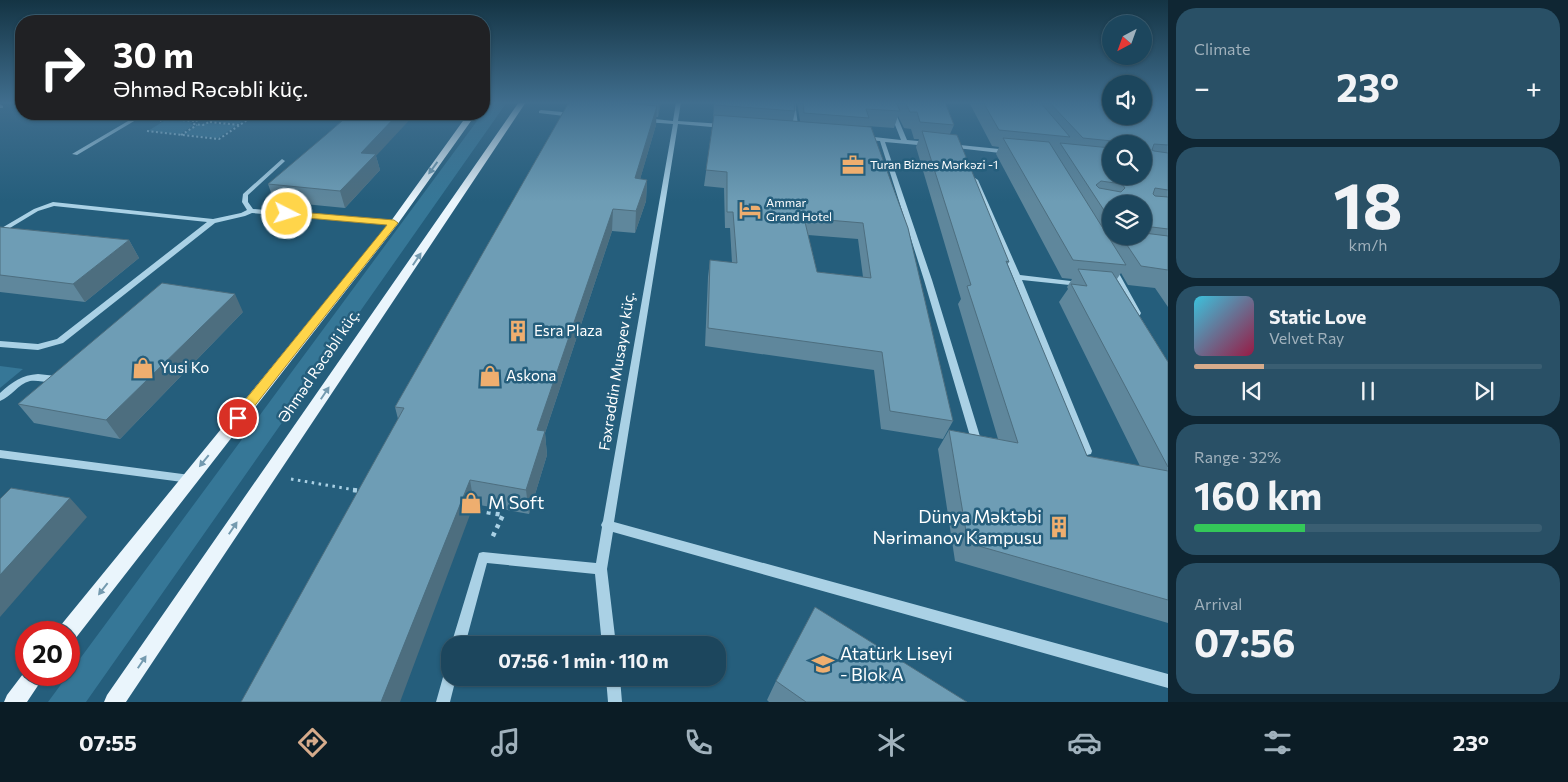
<!DOCTYPE html>
<meta charset="utf-8">
<style>
body{margin:0;font-family:Commissioner,sans-serif;background:#295066;color:#f1f3f6;height:100vh;display:flex;flex-direction:column;font-size:19px;white-space:nowrap}
*{box-sizing:border-box;margin:0}
p{font-size:16px;color:#a0b1bc}
.icon{flex:none;width:28px;height:28px;fill:none;stroke:currentColor;stroke-width:2;stroke-linecap:round;stroke-linejoin:round}
.map{position:relative;flex:1;overflow:hidden}
.details{display:flex;flex-direction:column;gap:8px;padding:8px;background:#0f2633;width:400px}
.details>*{flex:none}
.top-card{position:absolute;left:15px;top:15px;width:475px;height:105px;border-radius:20px;box-shadow:0 1px 4px #0004,0 0 0 1px #3a5e72;background:#202124;color:#fff;overflow:hidden}
.needle{width:32px;rotate:221deg}
.buttons{position:absolute;left:1102px;top:15px;display:grid;gap:10px}
.buttons a{display:grid;place-items:center;width:50px;height:50px;border-radius:50%;background:#1c465d;box-shadow:0 1px 4px #0004,0 0 0 1px #3a5e72;font-size:25px}
.speed{position:absolute;left:15px;top:621px;display:flex;gap:10px;font-size:25px;font-weight:700;text-align:center}
.speed>*{display:grid;place-content:center;width:65px;height:65px;border-radius:50%;background:#1c465d;box-shadow:0 1px 4px #0004,0 0 0 1px #3a5e72;line-height:1}
.speed .limit{border:8px solid #d22;background:#fff;color:#111}
.pin{position:absolute;display:grid;place-items:center;width:42px;height:42px;color:#fff;margin:-21px;border:2px solid #fff;border-radius:50%;box-shadow:0 1px 5px #0007}
.me{position:absolute;width:55px;margin:-28px;rotate:95deg;stroke-linejoin:round;filter:drop-shadow(0 0 4px #0008)}
.turn{display:flex;align-items:center;gap:18px;height:105px;padding:0 15px;font-size:22px}
.turn .icon{width:65px;height:65px;stroke-width:2.5}
.turn b{display:block;font-size:35px;line-height:42px}
.big{font-size:38px;font-weight:700;line-height:1.1}
.details .widget{flex:1;display:flex;flex-direction:column;justify-content:center;gap:8px;min-width:0;padding:0 18px;border-radius:20px;background:#295066}
.details .dial{align-items:center;gap:0}
.dial b{font-size:65px;line-height:1}
.song{display:flex;align-items:center;gap:15px}
.cover{width:60px;height:60px;border-radius:8px;background:linear-gradient(135deg,hsl(190 70% 55%),hsl(340 70% 35%))}
.played{height:5px;border-radius:2px;background:linear-gradient(90deg,#d6ab8b 20%,#3a5e72 20%)}
.keys{display:flex;justify-content:space-around;direction:ltr}
.heat{display:flex;justify-content:space-between;align-items:center;font-size:28px;direction:ltr}
.charge{height:8px;border-radius:4px;background:linear-gradient(90deg,#34c759 32%,#3a5e72 0)}
.trip{position:absolute;left:441px;top:636px;width:285px;height:50px;border-radius:20px;background:#1c465d;box-shadow:0 1px 4px #0004,0 0 0 1px #3a5e72;font-weight:700;line-height:50px;text-align:center}
.tab-bar{display:flex;height:80px;justify-content:space-around;align-items:center;background:#0b1c25;color:#a0b1bc}
.tab-bar .icon{width:35px;height:35px}
.tab-bar .selected{color:#d6ab8b}
.tab-bar b{font-size:22px;color:#f1f3f6}
main{display:flex;flex:1;min-height:0}
.map>svg:first-child{display:block}
</style>
<main>
<div class="map">
<svg width="1168" height="702" viewBox="0 0 1168 702">
<rect width="100%" height="100%" fill="#255e7c"/>
<path fill="#367797" d="M 491,102 L 507,102 L 86,702 L 48,702 Z
M 217,114 L 253,114 L 238,124 L 211,122 L 214,119 L 211,118 Z
M 167,119 L 192,122 L 190,124 L 194,125 L 180,134 L 148,131 Z
M 209,123 L 237,125 L 218,138 L 183,134 L 197,125 Z
M 0,366 L 23,369 L 0,388 Z"/>
<g fill="none" stroke-linecap="round" stroke-linejoin="round">
<path stroke="#aad1e5" stroke-width="2" stroke-dasharray="2 2.5" stroke-linecap="butt" d="M 206,118 L 211,121 L 203,125 L 194,124 L 196,121 Z
M 208,118 L 214,114
M 165,119 L 195,121
M 160,121 L 171,114
M 210,122 L 239,125
M 147,131 L 219,139 L 256,114
M 181,135 L 197,125"/>
<path stroke="#aad1e5" stroke-width="3" stroke-dasharray="2.5 4.5" stroke-linecap="butt" d="M 291,479 L 361,491"/>
<path stroke="#aad1e5" stroke-width="4.5" stroke-dasharray="4 5" stroke-linecap="butt" d="M 353,490 L 362,491
M 469,509 L 503,515 L 492,538"/>
<path fill="#aad1e5" fill-rule="evenodd" d="M 676,102 L 681,102 L 678,121 L 723,124 L 726,126 L 723,128 L 678,124 L 614,522 L 1168,674 L 1168,688 L 613,532 L 607,569 L 616,645 L 602,645 L 595,574 L 487,563 L 465,645 L 451,645 L 479,553 L 483,552 L 596,563 L 602,527 L 601,525 L 603,521 L 673,124 L 646,122 L 643,120 L 646,118 L 673,121 Z
M 790,102 L 795,102 L 799,133 L 794,132 Z
M 886,102 L 891,102 L 907,140 L 929,142 L 932,144 L 929,146 L 885,142 L 932,280 L 982,443 L 981,446 L 977,447 L 973,446 L 972,443 L 924,280 L 880,141 L 865,140 L 862,138 L 865,136 L 901,140 Z
M 0,104 L 3,106 L 3,108 L 0,108 Z
M 541,110 L 573,113 L 576,115 L 573,117 L 539,113 L 539,111 Z
M 140,114 L 146,114 L 77,155 L 72,154 Z
M 950,144 L 1009,150 L 1012,152 L 1009,154 L 948,147 L 947,146 Z
M 282,159 L 285,161 L 284,162 L 248,195 L 248,202 L 253,209 L 394,221 L 397,223 L 394,225 L 252,213 L 245,216 L 215,223 L 63,343 L 38,350 L 0,347 L 0,341 L 38,344 L 57,339 L 207,222 L 54,206 L 38,211 L 0,234 L 0,229 L 34,209 L 53,202 L 213,219 L 241,213 L 247,210 L 242,202 L 243,194 Z
M 975,178 L 978,180 L 1020,275 L 1079,282 L 1083,284 L 1079,286 L 1022,280 L 1092,451 L 1091,454 L 1087,455 L 1083,454 L 1082,451 L 1013,277 L 972,180 Z
M 1109,266 L 1112,266 L 1116,268 L 1141,313 L 1140,315 L 1134,315 L 1121,291 L 1112,290 L 1108,288 L 1112,286 L 1119,286 L 1108,268 Z
M 38,374 L 56,376 L 61,379 C 54,386 39,379 30,381 C 18,384 11,397 0,401 L 0,393 C 12,382 22,375 38,374 Z
M 0,450 L 190,475 L 194,476 L 195,479 L 194,482 L 190,483 L 0,458 Z
M 450,668 L 450,678 L 456,678 L 450,702 L 436,702 L 445,670 Z
M 606,678 L 620,678 L 622,702 L 608,702 Z"/>
<path fill="#eaf5fc" fill-rule="evenodd" d="M 519,102 L 526,102 L 126,702 L 104,702 L 107,695 Z
M 468,114 L 476,114 L 397,225 L 75,639 L 69,641 L 69,632 L 59,632 L 61,625 L 391,221 Z
M 26,670 L 26,675 L 45,675 L 27,702 L 4,702 L 7,695 Z"/>
</g>
<path fill="#5f879c" fill-rule="evenodd" d="M 569,102 L 661,102 L 658,117 L 656,117 L 656,125 L 640,179 L 647,180 L 646,201 L 635,233 L 612,231 L 545,433 L 547,455 L 529,514 L 474,504 L 398,419 L 395,407 Z
M 714,102 L 794,102 L 795,111 L 793,121 L 800,121 L 797,102 L 945,102 L 954,125 L 950,134 L 1009,262 L 1007,265 L 1087,456 L 1140,466 L 1059,302 L 1068,289 L 1067,287 L 1072,279 L 1062,278 L 996,154 L 999,147 L 992,146 L 969,102 L 1168,102 L 1168,307 L 1155,288 L 1128,285 L 1121,273 L 1117,279 L 1168,362 L 1168,623 L 955,561 L 938,449 L 949,430 L 998,439 L 958,304 L 961,299 L 916,147 L 919,139 L 914,139 L 911,129 L 904,128 L 898,116 L 894,128 L 867,126 L 867,127 L 953,421 L 943,439 L 881,429 L 874,370 L 705,346 L 708,277 L 710,260 L 732,263 L 730,228 L 725,228 L 724,188 L 704,186 L 713,122 ZM 1111,144 L 1144,144 L 1111,176 ZM 1111,204 L 1144,204 L 1144,236 L 1111,236 ZM 808,235 L 858,239 L 863,277 L 817,272 Z
M 376,156 L 380,170 L 345,208 L 274,201 L 268,184 Z
M 0,227 L 129,240 L 139,258 L 85,302 L 0,292 Z
M 243,312 L 120,439 L 34,423 L 18,404 Z
M 776,681 L 967,702 L 769,702 L 767,700 Z"/>
<path fill="#4d6e7f" d="M 659,102 L 661,102 L 658,117 Z
M 657,106 L 656,125 L 634,200 L 635,178 Z
M 398,114 L 415,114 L 376,156 L 380,170 L 345,208 L 340,191 L 361,153 Z
M 647,180 L 646,201 L 635,233 L 636,211 Z
M 613,209 L 612,231 L 545,433 L 547,455 L 529,514 L 526,490 L 537,430 Z
M 129,240 L 139,258 L 85,302 L 73,284 Z
M 235,294 L 243,312 L 120,439 L 106,420 Z
M 470,480 L 474,504 L 400,702 L 381,702 Z
M 70,498 L 87,517 L 0,617 L 0,575 Z"/>
<path fill="#6e9db5" stroke="#4d6e7f" fill-rule="evenodd" d="M 569,102 L 615,102 L 657,106 L 635,178 L 647,180 L 636,211 L 613,209 L 537,430 L 545,431 L 526,490 L 470,480 L 381,702 L 241,702 L 404,408 L 395,407 Z
M 715,102 L 794,102 L 795,111 L 715,105 Z
M 803,102 L 896,102 L 900,111 L 866,109 L 869,118 L 804,113 Z
M 905,102 L 945,102 L 954,125 L 920,122 L 917,112 L 910,112 Z
M 983,102 L 1040,102 L 1070,137 L 999,130 Z
M 1049,102 L 1111,102 L 1111,116 L 1144,116 L 1144,102 L 1168,102 L 1168,145 L 1154,144 L 1152,150 L 1154,151 L 1168,153 L 1168,190 L 1155,188 L 1153,194 L 1155,196 L 1168,197 L 1168,229 L 1144,226 L 1144,204 L 1111,204 L 1111,221 L 1060,143 L 1111,148 L 1111,176 L 1144,176 L 1144,144 L 1122,144 L 1122,142 L 1083,138 ZM 1101,181 L 1122,184 L 1125,188 L 1121,192 L 1099,188 L 1096,185 Z
M 350,114 L 398,114 L 361,153 L 376,154 L 340,191 L 268,184 L 327,134 Z
M 714,115 L 871,127 L 908,228 L 953,421 L 890,411 L 882,352 L 708,328 L 710,260 L 737,263 L 733,212 L 727,212 L 727,172 L 706,170 ZM 804,218 L 863,223 L 871,278 L 817,272 Z
M 922,131 L 957,135 L 1009,262 L 1006,261 L 1087,456 L 1168,471 L 1168,600 L 968,543 L 949,430 L 1018,443 L 967,286 L 971,285 Z
M 1003,138 L 1049,142 L 1126,265 L 1073,260 Z
M 0,227 L 129,240 L 73,284 L 0,275 Z
M 1144,233 L 1168,236 L 1168,270 L 1141,266 L 1121,236 L 1144,236 Z
M 1078,269 L 1112,272 L 1168,362 L 1168,467 L 1071,284 L 1087,286 Z
M 162,283 L 235,294 L 106,420 L 18,404 Z
M 11,488 L 70,498 L 0,575 L 0,499 Z
M 815,607 L 967,702 L 806,702 L 776,681 Z"/>
<defs><path id="oneway-solid" d="M-6-.8H1V-3.2L6.5 0L1 3.2V.8H-6Z" transform="scale(1.25)"/></defs>
<g fill="#749aaf">
<use href="#oneway-solid" transform="translate(433 168) rotate(126)"/>
<use href="#oneway-solid" transform="translate(417 259) rotate(-56)"/>
<use href="#oneway-solid" transform="translate(325 393) rotate(-56)"/>
<use href="#oneway-solid" transform="translate(204 461) rotate(129)"/>
<use href="#oneway-solid" transform="translate(233 528) rotate(-56)"/>
<use href="#oneway-solid" transform="translate(103 589) rotate(128)"/>
<use href="#oneway-solid" transform="translate(142 662) rotate(-56)"/>
</g>
<linearGradient id="sky" x2="0" y2="1"><stop stop-color="#143444"/><stop offset="0.51" stop-color="#406e8e"/><stop offset="1" stop-color="#406e8e" stop-opacity="0"/></linearGradient>
<rect width="1168" height="201" fill="url(#sky)"/>
<path fill="#ffd54a" stroke="#a68a30" d="M 287,211 L 394,220 L 398,223 L 242,422 L 233,422 L 231,418 L 233,415 L 387,225 L 284,216 L 284,212 Z"/>
<defs>
<g id="office-bare" transform="scale(1.725)"><path d="M-6-3h4V-5.5h4V-3h4V5H-6ZM-1-4.5V-3h2v-1.5ZM-6 0V1H6V0Z" fill="#eeae6f" stroke="#255e7c" stroke-width="2.5" paint-order="stroke"/></g>
<g id="hotel-bare" transform="scale(1.725)"><path d="M-6-4.5h1.5V1H6V5H4.5V3h-9V5H-6ZM-4 0a1.8 1.8 0 1 1 3.6 0ZM.5 0V-2.5h3Q6-2.5 6 0Z" fill="#eeae6f" stroke="#255e7c" stroke-width="2.5" paint-order="stroke"/></g>
<g id="building-bare" transform="scale(1.725)"><path d="M-4-6H4V6H1V3H-1V6H-4ZM-2.5-4.3h1.7v1.8h-1.7ZM.8-4.3h1.7v1.8H.8ZM-2.5-1h1.7V.8h-1.7ZM.8-1h1.7V.8H.8Z" fill="#eeae6f" stroke="#255e7c" stroke-width="2.5" paint-order="stroke"/></g>
<g id="shop-bare" transform="scale(1.725)"><path d="M-5-2.5h2.3a2.7 3.5 0 0 1 5.4 0H5L5.5 6h-11ZM-1.5-2.5h3a1.5 2.3 0 0 0-3 0Z" fill="#eeae6f" stroke="#255e7c" stroke-width="2.5" paint-order="stroke"/></g>
<g id="school-bare" transform="scale(1.725)"><path d="M0-5L7-2L0 1L-7-2ZM-4 1L0 2.5L4 1V4Q0 6-4 4Z" fill="#eeae6f" stroke="#255e7c" stroke-width="2.5" paint-order="stroke"/></g>
</defs>
<g fill-rule="evenodd">
<use href="#office-bare" x="853" y="165"/>
<use href="#hotel-bare" x="750" y="210"/>
<use href="#building-bare" x="518" y="331"/>
<use href="#shop-bare" x="143" y="368"/>
<use href="#shop-bare" x="490" y="376"/>
<use href="#shop-bare" x="471" y="503"/>
<use href="#building-bare" x="1059" y="527"/>
<use href="#school-bare" x="823" y="664"/>
</g>
<g text-anchor="middle" stroke-width="5" stroke-linejoin="round" paint-order="stroke">
<g font-size="12" fill="#fff" stroke="#255e7c" text-anchor="start">
<text x="870" y="169">Turan Biznes Mərkəzi -1</text>
<text x="766" y="207">Ammar<tspan x="766" dy="14">Grand Hotel</tspan></text>
</g>
<g font-size="15" fill="#fff" stroke="#255e7c" text-anchor="start">
<text x="534" y="336">Esra Plaza</text>
<text x="160" y="373">Yusi Ko</text>
<text x="506" y="381">Askona</text>
</g>
<g font-size="15" fill="#fff" stroke="#255e7c">
<text transform="translate(319 366) rotate(-56)" y="5">Əhməd Rəcəbli küç.</text>
<text transform="translate(617 371) rotate(-81)" y="5">Fəxrəddin Musayev küç.</text>
</g>
<g font-size="18" fill="#fff" stroke="#255e7c" text-anchor="start">
<text x="488" y="509">M Soft</text>
<text x="1042" y="523" text-anchor="end">Dünya Məktəbi<tspan x="1042" dy="21">Nərimanov Kampusu</tspan></text>
<text x="840" y="660">Atatürk Liseyi<tspan x="840" dy="21">- Blok A</tspan></text>
</g>
</g>
</svg>
<div class="buttons">
<a><svg class="needle" viewBox="-14 -14 28 28"><path d="M0-13l5 13h-10z" fill="#e53935"/><path d="M0 13l5-13h-10z" fill="#a0b1bc"/></svg></a>
<a><svg class="icon" aria-label="sound" viewBox="0 0 24 24"><path d="M4 9h4l5-4v14l-5-4H4zM17 9q2 3 0 6"/></svg></a>
<a><svg class="icon" aria-label="search" viewBox="0 0 24 24"><circle cx="10" cy="10" r="6"/><path d="M15 15l6 6"/></svg></a>
<a><svg class="icon" aria-label="layers" viewBox="0 0 24 24"><path d="M12 4l9 5-9 5-9-5zM3 14l9 5 9-5"/></svg></a>
</div>
<div class="speed"><div class="limit">20</div></div>
<div class="pin" style="left:238px;top:418px;background:#d93025"><svg class="icon" aria-label="arrive" viewBox="0 0 24 24"><path d="M6 21V4h12l-3 4 3 4H6"/></svg></div>
<svg class="me" style="left:287px;top:214px" viewBox="-20 -20 40 40"><circle r="17" fill="#ffd54a" stroke="#fff" stroke-width="3"/><path d="M0-11L8 9 0 5-8 9z" fill="#fff"/></svg>
<div class="trip">07:56 · 1 min · 110 m</div>
<div class="top-card">
<div class="turn"><svg class="icon" aria-label="right" viewBox="0 0 24 24"><path d="M7 20v-9h11M14 6l5 5-5 5"/></svg><div><b>30 m</b>Əhməd Rəcəbli küç.</div></div>
</div>
</div>
<section class="details">
<div class="widget"><p>Climate</p>
<div class="heat"><a>−</a><b class="big">23°</b><a>+</a></div>
</div>
<div class="widget dial"><b>18</b><p>km/h</p></div>
<div class="widget">
<div class="song"><i class="cover"></i><div><b>Static Love</b><p>Velvet Ray</p></div></div>
<div class="played"></div>
<div class="keys"><svg class="icon" aria-label="previous" viewBox="0 0 24 24"><path d="M18 5L8 12l10 7zM5 5v14"/></svg><svg class="icon" aria-label="pause" viewBox="0 0 24 24"><path d="M8 5v14M16 5v14"/></svg><svg class="icon" aria-label="next" viewBox="0 0 24 24"><path d="M6 5l10 7-10 7zM19 5v14"/></svg></div>
</div>
<div class="widget"><p>Range · 32%</p><b class="big">160 km</b><div class="charge"></div></div>
<div class="widget"><p>Arrival</p><b class="big">07:56</b></div>
</section>
</main>
<nav class="tab-bar">
<b>07:55</b>
<svg class="icon selected" aria-label="directions" viewBox="0 0 24 24"><path d="M12 3l9 9-9 9-9-9zM9 14v-3h6M13 9l2 2-2 2"/></svg>
<svg class="icon" aria-label="music" viewBox="0 0 24 24"><path d="M9 18V5l10-2v13"/><circle cx="6" cy="18" r="3"/><circle cx="16" cy="16" r="3"/></svg>
<svg class="icon" aria-label="phone" viewBox="0 0 24 24"><path d="M5 4h4l2 5-3 2q2 4 5 5l2-3 5 2v4C11 20 4 13 5 4z"/></svg>
<svg class="icon" aria-label="climate" viewBox="0 0 24 24"><path d="M12 3v18M4 7l16 10M4 17L20 7"/></svg>
<svg class="icon" aria-label="car" viewBox="0 0 24 24"><path d="M5 17H2v-5l4-1 3-4h7l3 4 3 1v5h-3M9 17h6M6 11h13"/><circle cx="7" cy="17" r="2"/><circle cx="17" cy="17" r="2"/></svg>
<svg class="icon" aria-label="filters" viewBox="0 0 24 24"><path d="M4 7h16M4 17h16"/><circle cx="9" cy="7" r="2"/><circle cx="15" cy="17" r="2"/></svg>
<b>23°</b>
</nav>
